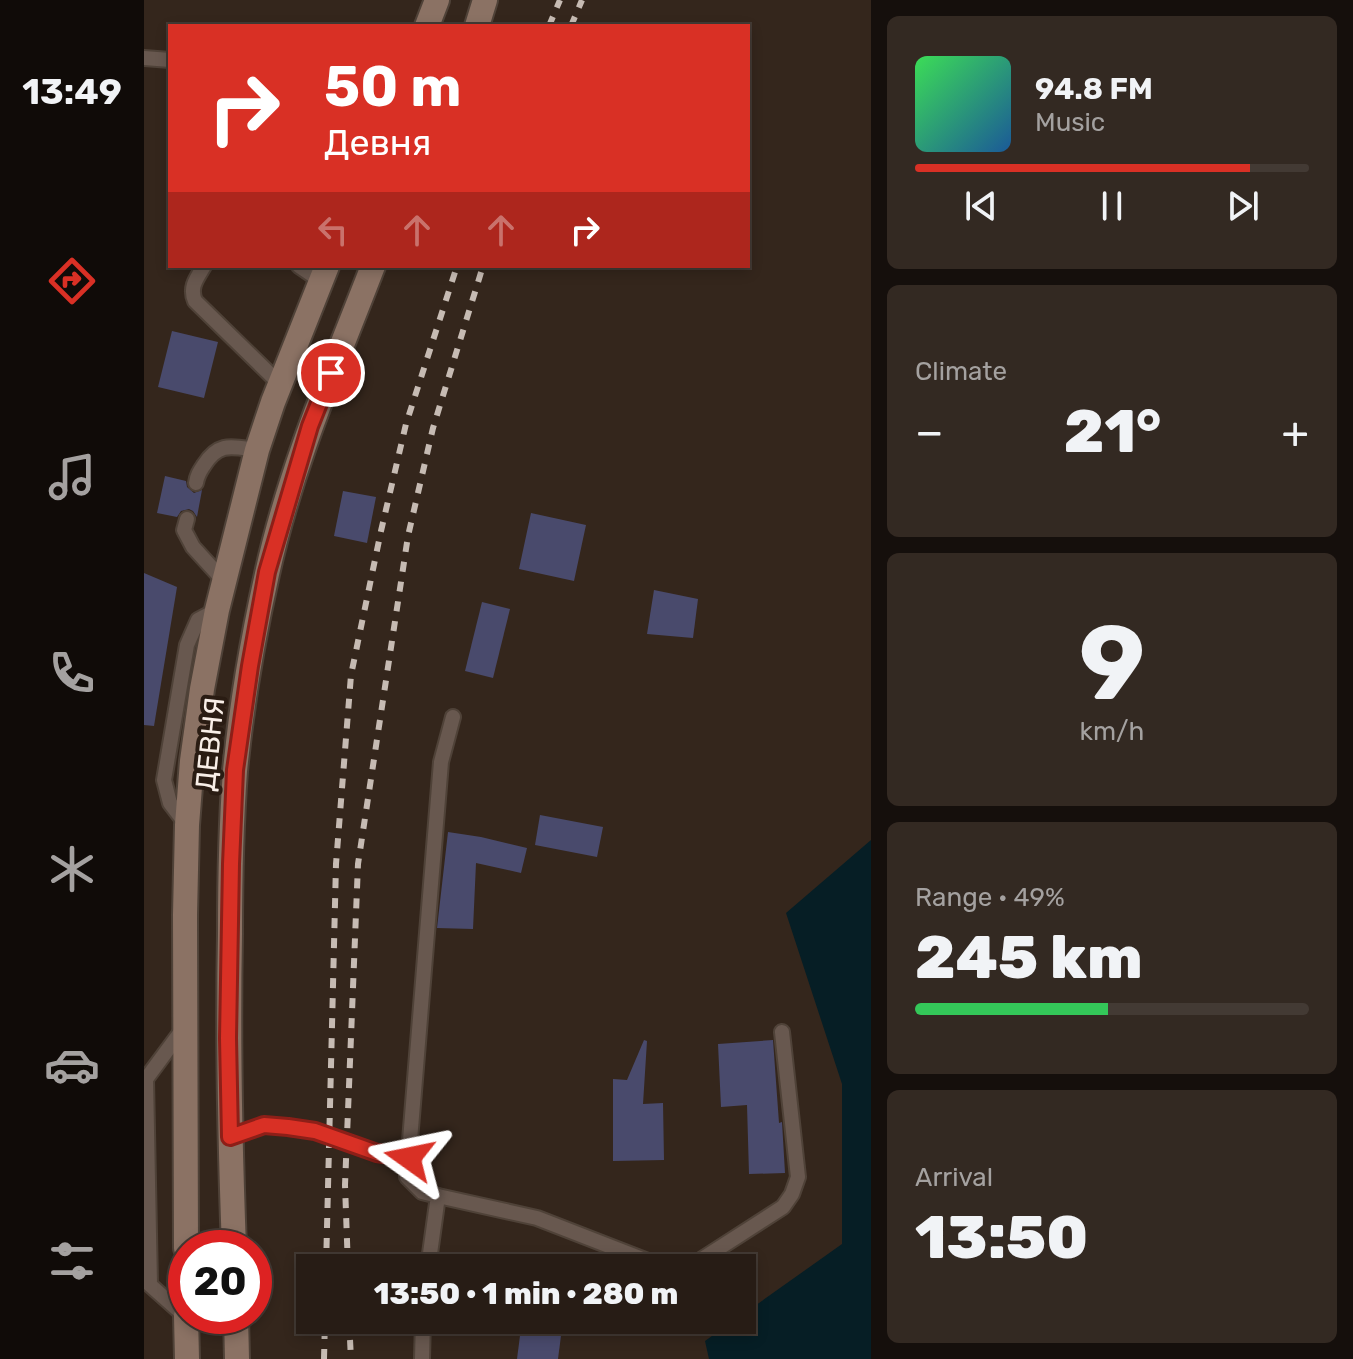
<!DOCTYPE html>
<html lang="en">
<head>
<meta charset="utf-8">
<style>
  :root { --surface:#271c15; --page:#332922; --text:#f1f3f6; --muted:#a4a1a0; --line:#433a34; --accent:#d93025 }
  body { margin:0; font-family:Rubik,sans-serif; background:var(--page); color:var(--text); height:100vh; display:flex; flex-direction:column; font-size:30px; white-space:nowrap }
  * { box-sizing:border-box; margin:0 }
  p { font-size:26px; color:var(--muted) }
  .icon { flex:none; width:44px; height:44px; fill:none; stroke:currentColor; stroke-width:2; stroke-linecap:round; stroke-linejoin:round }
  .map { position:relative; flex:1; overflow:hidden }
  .drawer { display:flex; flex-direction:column; gap:16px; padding:16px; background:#150f0c; width:482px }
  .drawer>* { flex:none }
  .top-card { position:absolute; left:24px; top:24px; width:582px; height:244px; border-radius:0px; box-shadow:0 4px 12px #0003,0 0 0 2px var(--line); background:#d93025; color:#fff; overflow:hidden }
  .speed { position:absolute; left:24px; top:1230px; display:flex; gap:16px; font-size:40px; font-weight:700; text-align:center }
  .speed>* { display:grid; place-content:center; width:104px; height:104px; border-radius:50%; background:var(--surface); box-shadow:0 4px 12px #0003,0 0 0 2px var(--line); line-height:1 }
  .speed .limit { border:12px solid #d22; background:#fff; color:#111 }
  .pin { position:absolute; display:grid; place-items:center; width:68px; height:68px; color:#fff; margin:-34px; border:4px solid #fff; border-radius:50%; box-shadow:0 2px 8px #0007 }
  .me { position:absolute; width:88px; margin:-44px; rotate:282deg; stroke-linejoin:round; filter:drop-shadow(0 0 6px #0008) }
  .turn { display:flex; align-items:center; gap:28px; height:168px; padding:0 24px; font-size:36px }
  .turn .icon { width:104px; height:104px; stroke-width:2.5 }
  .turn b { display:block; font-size:56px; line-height:68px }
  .lanes { display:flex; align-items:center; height:76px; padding:0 24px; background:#0003; justify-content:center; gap:40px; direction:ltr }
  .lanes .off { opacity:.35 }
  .big { font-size:60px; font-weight:800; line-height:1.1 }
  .drawer .card { flex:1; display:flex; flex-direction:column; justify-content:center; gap:12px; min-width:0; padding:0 28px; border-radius:12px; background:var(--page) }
  .drawer .dial { align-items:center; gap:0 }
  .dial b { font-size:104px; line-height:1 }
  .song { display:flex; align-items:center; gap:24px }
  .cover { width:96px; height:96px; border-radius:12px; background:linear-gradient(135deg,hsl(130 70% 55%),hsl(210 70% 35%)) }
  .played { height:8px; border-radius:4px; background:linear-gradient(90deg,var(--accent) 85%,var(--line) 85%) }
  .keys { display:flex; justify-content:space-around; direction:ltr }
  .heat { display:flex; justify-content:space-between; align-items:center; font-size:44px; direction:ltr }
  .charge { height:12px; border-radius:6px; background:linear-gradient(90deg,#34c759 49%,var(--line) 0) }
  .trip { position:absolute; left:152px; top:1254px; width:460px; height:80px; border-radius:0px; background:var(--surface); box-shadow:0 4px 12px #0003,0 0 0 2px var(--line); font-weight:800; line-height:80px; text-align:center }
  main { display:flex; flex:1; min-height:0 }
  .tab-bar { display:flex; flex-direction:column; width:144px; justify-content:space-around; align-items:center; background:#100b08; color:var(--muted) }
  .tab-bar .icon { width:56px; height:56px }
  .tab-bar .on { color:var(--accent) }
  .tab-bar b { font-size:36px; color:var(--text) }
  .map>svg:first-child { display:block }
</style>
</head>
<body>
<main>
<nav class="tab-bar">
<b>13:49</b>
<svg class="icon on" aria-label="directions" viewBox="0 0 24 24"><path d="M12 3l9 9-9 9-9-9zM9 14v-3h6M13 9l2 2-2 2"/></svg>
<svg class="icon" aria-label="music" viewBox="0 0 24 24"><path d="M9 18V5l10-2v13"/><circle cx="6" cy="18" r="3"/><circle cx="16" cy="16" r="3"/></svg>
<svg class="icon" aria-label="phone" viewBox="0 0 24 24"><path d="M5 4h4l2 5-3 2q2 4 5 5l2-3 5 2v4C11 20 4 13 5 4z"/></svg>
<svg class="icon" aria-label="climate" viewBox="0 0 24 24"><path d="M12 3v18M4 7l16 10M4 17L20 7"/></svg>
<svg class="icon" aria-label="car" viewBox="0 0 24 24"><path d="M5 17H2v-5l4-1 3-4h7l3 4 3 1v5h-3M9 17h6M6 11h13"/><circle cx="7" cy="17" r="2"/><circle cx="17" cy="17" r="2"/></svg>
<svg class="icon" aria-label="filters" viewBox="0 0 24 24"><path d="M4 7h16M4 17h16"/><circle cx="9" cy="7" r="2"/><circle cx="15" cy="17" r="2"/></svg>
</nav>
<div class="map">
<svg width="727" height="1359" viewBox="0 0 727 1359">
  <rect width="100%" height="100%" fill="#34261c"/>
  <polygon fill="#061e25" points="727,840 727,1359 565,1359 561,1341 590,1320 598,1320 598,1315 698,1244 698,1084 642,913"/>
  <g fill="#494a6c">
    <polygon points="28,331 74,342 60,398 14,387"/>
    <polygon points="21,476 42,481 43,487 50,493 58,490 53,517 49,511 45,509 37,511 33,517 13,513"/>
    <polygon points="199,491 232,497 223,543 190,536"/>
    <polygon points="387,513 442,525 430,581 375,569"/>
    <polygon points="0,573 33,587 10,726 0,725"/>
    <polygon points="510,590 554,599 549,638 503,634"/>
    <polygon points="338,602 366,609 349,678 321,671"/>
    <polygon points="396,815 459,827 453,857 391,845"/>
    <polygon points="304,832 337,837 383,848 377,873 332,863 329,929 293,928"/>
    <polygon points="500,1040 503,1041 499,1104 519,1103 520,1160 469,1161 469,1079 483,1080"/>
    <polygon points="629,1040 635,1123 638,1122 641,1173 605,1174 603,1105 577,1107 574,1044"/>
    <polygon points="378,1320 419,1320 414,1359 373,1359"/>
  </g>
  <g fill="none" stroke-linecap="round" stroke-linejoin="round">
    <g stroke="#4f4238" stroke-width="18">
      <g id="service">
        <polyline points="0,58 26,60"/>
        <path d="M60 266C53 278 45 287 51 301L136 384"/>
        <polyline points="155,266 177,281"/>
        <path d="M52 483C53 475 56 471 60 465 75 441 89 447 113 450"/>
        <polyline points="43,519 40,530 49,547 80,581"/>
        <polyline points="42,824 26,803 20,780 43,645 54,620 73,610"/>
        <polyline points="39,1029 2,1079 6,1285 42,1317"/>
        <polyline points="86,1137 120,1125 144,1127 171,1131 233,1153 265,1158"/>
        <polyline points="294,1196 393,1218 519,1267 527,1268"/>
        <polyline points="284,1268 294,1196 278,1192 263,1177 297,762 309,717"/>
        <polyline points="537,1268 552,1263 639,1207 648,1194 654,1177 638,1032"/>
        <polyline points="278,1359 279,1320"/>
      </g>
    </g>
    <g stroke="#4f4238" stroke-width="28">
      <g id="secondary">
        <polyline points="283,26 293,0"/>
        <polyline points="333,26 341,0"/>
        <polyline points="42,1248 41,915 43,825 48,761 58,689 73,610 113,450 129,402 183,266"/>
        <path d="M90 1248C86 1143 84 1039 86 934 86 880 87 825 91 771 97 707 109 637 123 574 146 468 190 367 229 266"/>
        <polyline points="42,1316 43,1359"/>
        <polyline points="92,1316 93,1359"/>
      </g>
    </g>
    <use href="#service" stroke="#68584f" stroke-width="14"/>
    <use href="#secondary" stroke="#8b7264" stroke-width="24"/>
    <g stroke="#c6bbb3" stroke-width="6" stroke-dasharray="10 10" stroke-linecap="butt">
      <polyline points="405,26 416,0"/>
      <polyline points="427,26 438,0"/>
      <polyline points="182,1268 192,864 207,675 237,531 262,424 313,266"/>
      <polyline points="204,1268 201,1185 214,864 264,536 289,428 339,266"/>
      <polyline points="205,1320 207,1359"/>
      <polyline points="180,1359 181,1320"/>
    </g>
  </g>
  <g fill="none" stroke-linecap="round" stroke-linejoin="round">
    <g stroke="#8d1f18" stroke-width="20">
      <polyline id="route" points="187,373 166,426 123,572 106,666 91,770 87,864 84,1038 86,1137 120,1125 144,1127 171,1131 233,1153 265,1158"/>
    </g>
    <use href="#route" stroke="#d93025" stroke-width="14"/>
  </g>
  <g text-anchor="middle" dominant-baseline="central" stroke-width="8" stroke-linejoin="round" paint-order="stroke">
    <g font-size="28" fill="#f8eee7" stroke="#2a1c13">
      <text transform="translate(66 744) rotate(-84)">ДЕВНЯ</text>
    </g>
  </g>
</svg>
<div class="speed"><div class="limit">20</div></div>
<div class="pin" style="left:187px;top:373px;background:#d93025"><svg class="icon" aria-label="arrive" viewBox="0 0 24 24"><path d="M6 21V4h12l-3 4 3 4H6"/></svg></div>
<svg class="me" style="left:265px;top:1158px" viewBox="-20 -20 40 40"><path d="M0-17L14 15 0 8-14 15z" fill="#d93025" stroke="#fff" stroke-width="4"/></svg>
<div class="trip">13:50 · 1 min · 280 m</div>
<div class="top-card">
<div class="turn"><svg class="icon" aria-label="right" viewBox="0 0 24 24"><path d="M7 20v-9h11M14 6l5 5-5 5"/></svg><div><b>50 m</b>Девня</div></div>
<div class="lanes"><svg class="icon off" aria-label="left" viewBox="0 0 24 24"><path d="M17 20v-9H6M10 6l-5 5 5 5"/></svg><svg class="icon off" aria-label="ahead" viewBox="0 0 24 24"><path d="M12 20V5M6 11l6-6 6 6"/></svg><svg class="icon off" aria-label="ahead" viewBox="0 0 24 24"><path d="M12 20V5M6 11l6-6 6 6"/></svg><svg class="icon" aria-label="right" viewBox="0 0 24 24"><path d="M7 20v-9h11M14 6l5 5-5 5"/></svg></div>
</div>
</div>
<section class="drawer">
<div class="card">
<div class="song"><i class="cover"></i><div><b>94.8 FM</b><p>Music</p></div></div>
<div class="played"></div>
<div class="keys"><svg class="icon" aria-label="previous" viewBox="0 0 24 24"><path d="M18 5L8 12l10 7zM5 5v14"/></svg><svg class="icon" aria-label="pause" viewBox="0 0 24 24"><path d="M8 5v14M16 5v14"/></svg><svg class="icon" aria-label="next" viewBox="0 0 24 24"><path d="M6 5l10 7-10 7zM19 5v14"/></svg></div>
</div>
<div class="card"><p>Climate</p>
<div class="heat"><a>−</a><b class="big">21°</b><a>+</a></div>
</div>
<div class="card dial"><b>9</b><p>km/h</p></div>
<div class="card"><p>Range · 49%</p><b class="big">245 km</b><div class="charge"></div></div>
<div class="card"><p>Arrival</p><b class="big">13:50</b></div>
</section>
</main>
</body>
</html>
